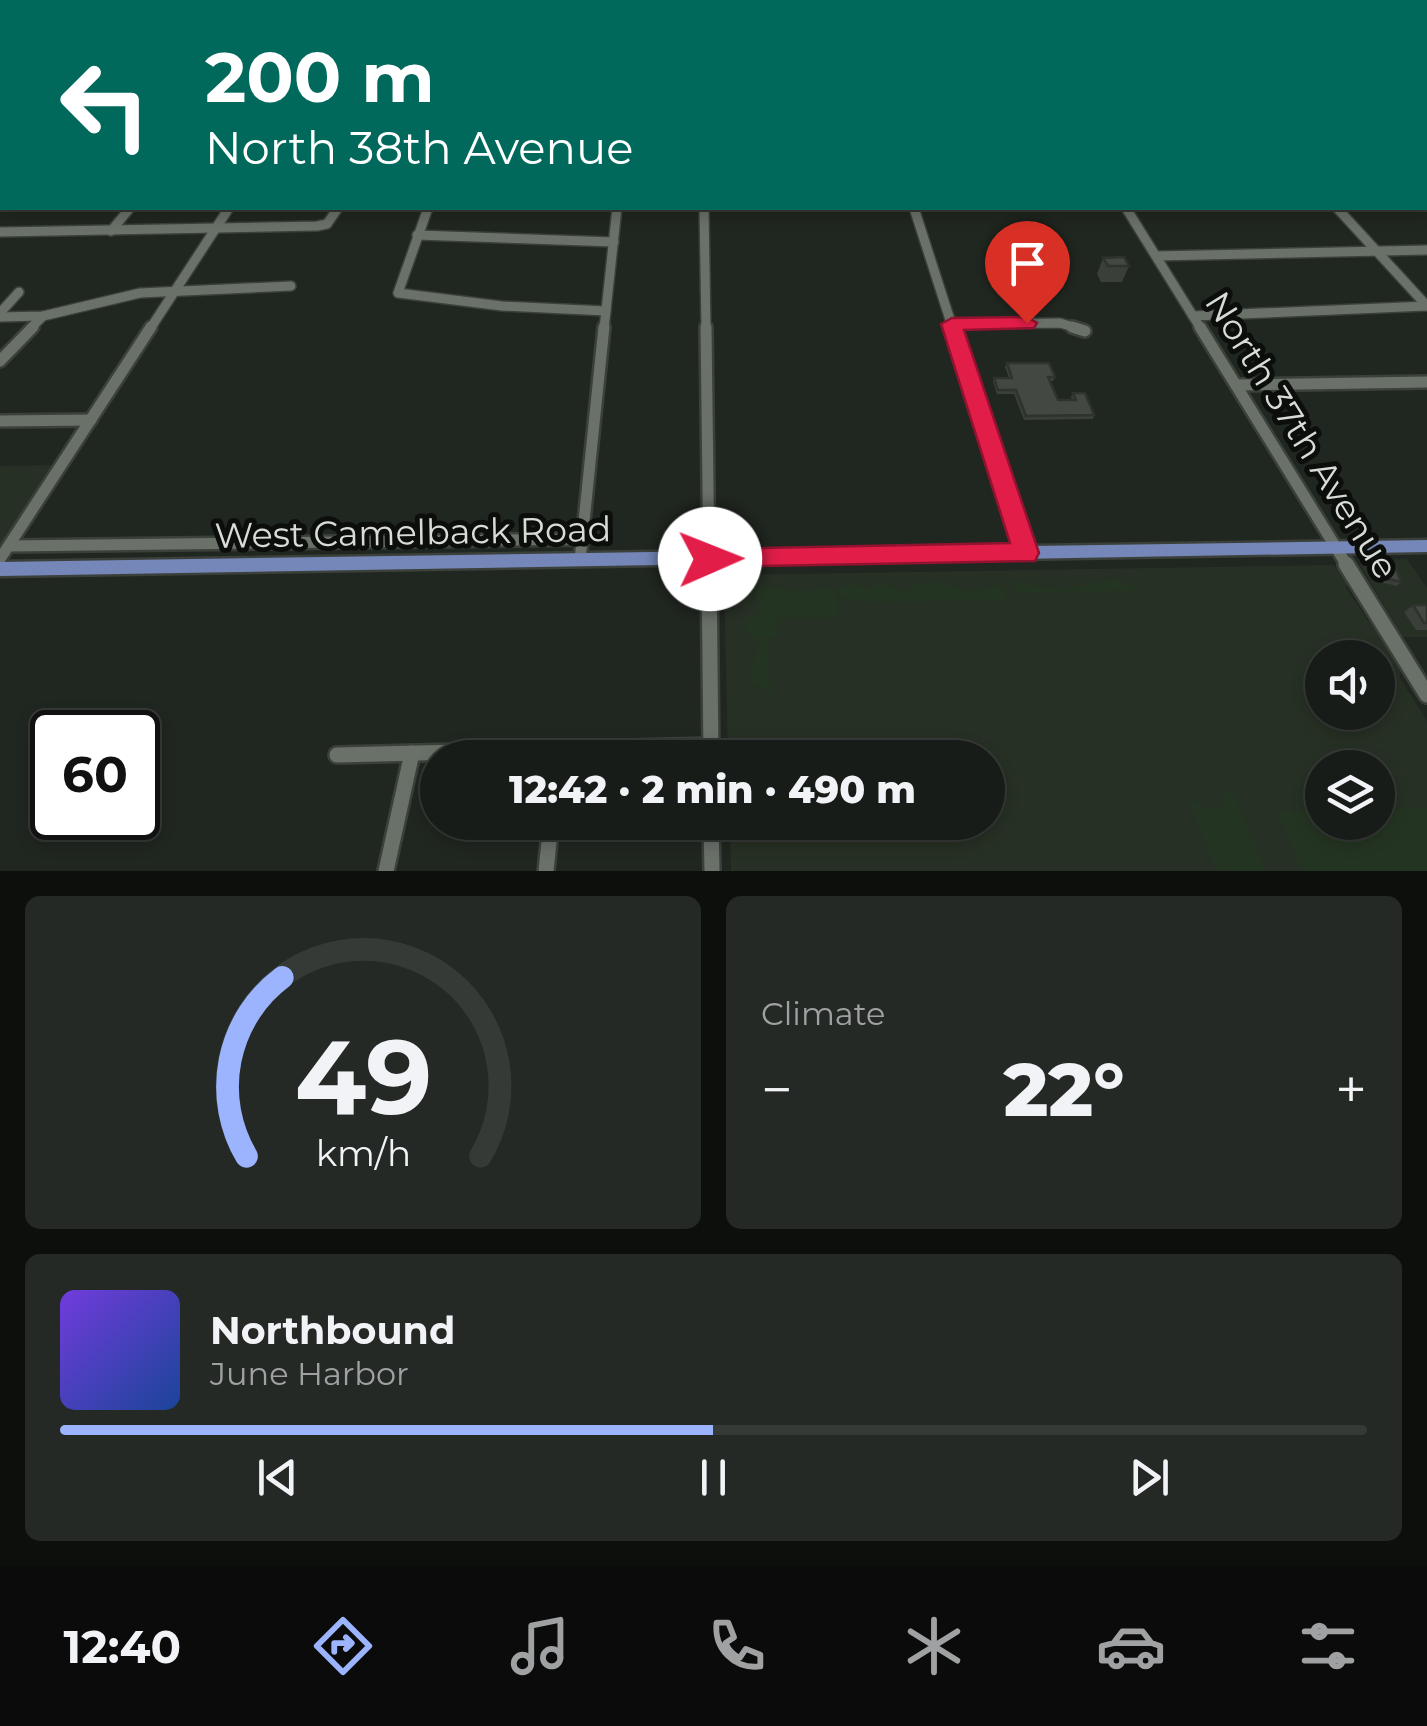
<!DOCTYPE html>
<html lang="en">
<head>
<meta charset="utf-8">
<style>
  :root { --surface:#181c18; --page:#252925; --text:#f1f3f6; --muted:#9fa1a2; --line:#363a37; --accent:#9bb4fd }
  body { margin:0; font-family:Montserrat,sans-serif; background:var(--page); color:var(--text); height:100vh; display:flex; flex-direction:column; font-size:38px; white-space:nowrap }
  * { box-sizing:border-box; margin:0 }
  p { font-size:32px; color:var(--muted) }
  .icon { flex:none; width:55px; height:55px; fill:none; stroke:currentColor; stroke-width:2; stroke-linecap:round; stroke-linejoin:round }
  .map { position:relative; height:871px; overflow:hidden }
  .panel { display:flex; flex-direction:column; gap:25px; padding:25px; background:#0d0f0d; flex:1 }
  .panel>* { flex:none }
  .guide { position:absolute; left:0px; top:0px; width:1428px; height:210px; box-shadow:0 5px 15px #0003,0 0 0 2px var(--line); background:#00695c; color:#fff; overflow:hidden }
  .controls { position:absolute; left:1305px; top:640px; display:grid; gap:20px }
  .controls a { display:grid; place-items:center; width:90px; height:90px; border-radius:50%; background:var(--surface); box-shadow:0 5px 15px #0003,0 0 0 2px var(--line); font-size:50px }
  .speed { position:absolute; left:30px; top:710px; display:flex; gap:20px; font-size:50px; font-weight:700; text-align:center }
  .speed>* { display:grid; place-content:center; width:130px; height:130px; border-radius:50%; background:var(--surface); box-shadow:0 5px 15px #0003,0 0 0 2px var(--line); line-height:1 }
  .speed .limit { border:5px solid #111; border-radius:15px; background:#fff; color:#111 }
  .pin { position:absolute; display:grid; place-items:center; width:85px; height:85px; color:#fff; margin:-102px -42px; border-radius:50% 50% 50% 0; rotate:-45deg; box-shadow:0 0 10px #0007 }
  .pin .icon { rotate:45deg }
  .me { position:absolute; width:110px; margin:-55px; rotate:89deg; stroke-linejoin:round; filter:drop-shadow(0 0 8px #0008) }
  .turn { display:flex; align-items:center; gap:35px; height:210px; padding:0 40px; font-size:45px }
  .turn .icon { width:130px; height:130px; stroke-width:2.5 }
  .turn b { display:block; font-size:70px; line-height:85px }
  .big { font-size:75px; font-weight:800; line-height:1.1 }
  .panel .card { flex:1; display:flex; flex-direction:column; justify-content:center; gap:15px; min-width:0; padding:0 35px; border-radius:15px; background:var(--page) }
  .panel .dial { align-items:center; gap:0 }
  .dial svg { height:260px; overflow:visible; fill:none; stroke:var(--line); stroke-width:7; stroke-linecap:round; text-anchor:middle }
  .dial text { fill:var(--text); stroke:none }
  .song { display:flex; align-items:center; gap:30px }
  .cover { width:120px; height:120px; border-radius:15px; background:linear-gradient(135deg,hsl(260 70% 55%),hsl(220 70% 35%)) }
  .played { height:10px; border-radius:5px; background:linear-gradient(90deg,var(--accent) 50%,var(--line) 50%) }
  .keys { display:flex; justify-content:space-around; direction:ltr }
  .heat { display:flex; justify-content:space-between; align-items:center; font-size:55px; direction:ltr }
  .panel .tiles { flex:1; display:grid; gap:25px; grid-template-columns:1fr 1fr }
  .card:last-child { grid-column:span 2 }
  .trip { position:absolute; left:420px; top:740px; width:585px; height:100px; border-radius:50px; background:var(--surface); box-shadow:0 5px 15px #0003,0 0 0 2px var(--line); font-weight:800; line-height:100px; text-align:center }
  .menu { display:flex; height:160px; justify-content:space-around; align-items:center; background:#0a0b0a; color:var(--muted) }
  .menu .icon { width:70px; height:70px }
  .menu .current { color:var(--accent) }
  .menu b { font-size:45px; color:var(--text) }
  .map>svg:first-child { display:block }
</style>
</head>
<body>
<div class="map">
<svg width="1427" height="871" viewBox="0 0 1427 871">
  <rect width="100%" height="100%" fill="#202620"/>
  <g fill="#273025" fill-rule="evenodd">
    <polygon points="53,465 1,545 0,546 0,466"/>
    <polygon points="1407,559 1427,588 1427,637 1403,637 1360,565 1365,560"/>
    <path d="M1334 565 1348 580 1346 588 1400 667V678L1427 721V871H731L730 823 988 822V758L728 757 724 586 729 575ZM1322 658H1378V712H1322ZM1322 768H1378V822H1322Z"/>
  </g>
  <g fill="#243422">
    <polygon points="1118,578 1139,590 1016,593 1012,580 1035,587 1066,589"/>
    <polygon points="928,581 974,591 1002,585 1006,600 873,602 840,597 838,588 854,584 866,589 880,583 903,591"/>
    <polygon points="762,585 803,592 817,587 836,590 839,618 778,619 778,636 766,640 772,696 749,680 759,639 747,633 743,618 752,618 762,607 753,594"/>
    <path d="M1225 789H1231L1266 871H1217L1187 795C1197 806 1209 813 1224 805Z"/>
    <polygon points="1427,808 1427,871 1303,871 1277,811 1322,810 1322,822 1378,822 1378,809"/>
  </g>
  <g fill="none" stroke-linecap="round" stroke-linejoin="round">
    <g stroke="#3b403a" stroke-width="9">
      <g id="minor-far3">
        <polyline points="1387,1 1427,0"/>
        <polyline points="314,2 318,0"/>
        <polyline points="1132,2 1236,2"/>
      </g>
    </g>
    <g stroke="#3b403a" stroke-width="12">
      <g id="minor-far2">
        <polyline points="428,208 398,293 502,306 606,311"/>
        <polyline points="704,208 706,329"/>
        <polyline points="914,208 953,329"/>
        <polyline points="1126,208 1201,329"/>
        <polyline points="1337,208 1427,306"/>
        <polyline points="111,231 130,208"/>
        <polyline points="0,232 317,226 327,224 338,208"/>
        <polyline points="417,235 614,242"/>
        <polyline points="1156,256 1427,250"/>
        <polyline points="0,313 19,292"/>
        <polyline points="1193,316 1427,306"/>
        <polyline points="0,317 43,316 140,293 291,286"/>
        <polyline points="951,324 1060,323 1080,329"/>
        <polyline points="30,329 43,316"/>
        <polyline points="150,329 229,208"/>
        <polyline points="604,329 617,208"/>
      </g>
    </g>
    <g stroke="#3b403a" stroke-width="16">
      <g id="minor-far1">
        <polyline points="706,327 709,567"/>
        <polyline points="953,327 1026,553"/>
        <polyline points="1072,327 1085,331"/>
        <polyline points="1200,327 1348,567"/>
        <polyline points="0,361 33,327"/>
        <polyline points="1236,385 1427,382"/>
        <polyline points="0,421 91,420"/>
        <polyline points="9,546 583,539"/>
        <polyline points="0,559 151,327"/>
        <polyline points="580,560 604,327"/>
      </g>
    </g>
    <g stroke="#3b403a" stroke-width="20">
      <g id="minor">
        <polyline points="709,564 711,758"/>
        <polyline points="1346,564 1427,695"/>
        <polyline points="337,755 711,746"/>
        <polyline points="711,822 712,871"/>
        <polyline points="386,871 412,753"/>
        <polyline points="546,871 551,822"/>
      </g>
    </g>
    <g stroke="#3b403a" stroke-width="5">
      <g id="major">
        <polygon points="98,0 107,0 104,2 97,2"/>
        <polygon points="1290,0 1299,0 1301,2 1293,2"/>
        <polygon points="2,83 2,90 0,91 0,84"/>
        <polygon points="1425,105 1427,106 1427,112 1425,111"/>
        <polygon points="1427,540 1427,552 0,576 0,562"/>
      </g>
    </g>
    <use href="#minor-far3" stroke="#6a7169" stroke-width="6"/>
    <use href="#minor-far2" stroke="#6a7169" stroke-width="9"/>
    <use href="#minor-far1" stroke="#6a7169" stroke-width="11"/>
    <use href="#minor" stroke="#6a7169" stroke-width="15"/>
    <use href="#major" fill="#7487b8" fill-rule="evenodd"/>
  </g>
  <g fill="#3a3f39">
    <polygon points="1425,15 1427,15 1427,87 1425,86"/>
    <polygon points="1103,258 1129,266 1122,282 1101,282 1097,274"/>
    <polygon points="1007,363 1055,377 1053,381 1050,381 1058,400 1072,400 1071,397 1073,393 1094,415 1093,419 1024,420 1014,394 997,394 993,382 994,378 1009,378 1005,367"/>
    <polygon points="1384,566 1401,582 1397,586 1384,583 1381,570"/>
    <polygon points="1413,605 1427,605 1427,630 1416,630 1404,612"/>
  </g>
  <g fill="#434942" stroke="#2f332e" stroke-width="2.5">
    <polygon points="1425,15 1427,15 1427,56 1425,55"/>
    <polygon points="1124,257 1129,266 1108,266 1103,258"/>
    <polygon points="1007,363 1049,363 1055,377 1048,377 1058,400 1076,400 1073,393 1085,393 1094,415 1026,416 1016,390 998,390 994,378 1012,378"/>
    <polygon points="1384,566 1396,568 1401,582 1388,579"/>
    <polygon points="1413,605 1427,605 1427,623 1424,623"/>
  </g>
  <polygon fill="#e11d48" stroke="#92132f" stroke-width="2.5" points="1027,317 1037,323 1034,328 964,330 1039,553 1035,561 701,567 697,559 710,549 1010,543 941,324 952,318"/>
  <g text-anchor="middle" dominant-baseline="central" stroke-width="10" stroke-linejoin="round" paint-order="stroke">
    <g font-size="35" fill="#d8dcd7" stroke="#0c0e0b">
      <text transform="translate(1302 435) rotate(58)">North 37th Avenue</text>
      <text transform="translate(413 532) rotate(-1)">West Camelback Road</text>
    </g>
  </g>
</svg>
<div class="controls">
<a><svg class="icon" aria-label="sound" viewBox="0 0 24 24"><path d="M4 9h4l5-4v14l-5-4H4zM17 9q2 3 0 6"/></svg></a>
<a><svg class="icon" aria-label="layers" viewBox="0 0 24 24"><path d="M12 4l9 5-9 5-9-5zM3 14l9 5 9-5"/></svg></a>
</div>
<div class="speed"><div class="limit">60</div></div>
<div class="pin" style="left:1027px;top:323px;background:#d93025"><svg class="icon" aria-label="arrive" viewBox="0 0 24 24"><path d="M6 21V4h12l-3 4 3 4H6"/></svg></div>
<svg class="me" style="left:710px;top:559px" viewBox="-20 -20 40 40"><circle r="19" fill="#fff"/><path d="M0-13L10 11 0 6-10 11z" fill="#e11d48"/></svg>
<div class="trip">12:42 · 2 min · 490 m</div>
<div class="guide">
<div class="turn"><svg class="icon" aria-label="left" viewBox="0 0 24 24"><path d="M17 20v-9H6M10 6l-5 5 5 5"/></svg><div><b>200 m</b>North 38th Avenue</div></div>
</div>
</div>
<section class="panel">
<div class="tiles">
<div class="card dial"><svg viewBox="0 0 100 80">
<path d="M14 69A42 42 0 1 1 86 69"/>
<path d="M14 69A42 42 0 0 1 25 14" stroke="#9bb4fd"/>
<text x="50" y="56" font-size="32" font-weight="700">49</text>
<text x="50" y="72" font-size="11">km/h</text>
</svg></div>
<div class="card"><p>Climate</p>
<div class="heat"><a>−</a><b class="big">22°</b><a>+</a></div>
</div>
<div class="card">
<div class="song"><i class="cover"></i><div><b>Northbound</b><p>June Harbor</p></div></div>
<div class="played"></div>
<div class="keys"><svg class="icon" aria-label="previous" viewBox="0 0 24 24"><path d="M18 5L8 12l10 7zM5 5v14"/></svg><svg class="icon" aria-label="pause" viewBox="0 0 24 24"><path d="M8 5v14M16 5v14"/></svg><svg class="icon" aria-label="next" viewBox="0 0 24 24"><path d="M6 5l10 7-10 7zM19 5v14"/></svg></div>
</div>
</div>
</section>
<nav class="menu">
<b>12:40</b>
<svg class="icon current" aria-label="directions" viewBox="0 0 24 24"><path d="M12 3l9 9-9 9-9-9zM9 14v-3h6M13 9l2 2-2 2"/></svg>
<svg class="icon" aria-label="music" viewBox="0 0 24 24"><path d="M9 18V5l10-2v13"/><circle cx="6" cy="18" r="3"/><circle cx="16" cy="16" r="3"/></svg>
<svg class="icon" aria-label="phone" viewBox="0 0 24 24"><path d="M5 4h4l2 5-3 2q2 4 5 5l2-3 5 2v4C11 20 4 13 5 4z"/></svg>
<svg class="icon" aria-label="climate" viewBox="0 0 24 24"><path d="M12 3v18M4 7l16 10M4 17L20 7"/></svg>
<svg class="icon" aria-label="car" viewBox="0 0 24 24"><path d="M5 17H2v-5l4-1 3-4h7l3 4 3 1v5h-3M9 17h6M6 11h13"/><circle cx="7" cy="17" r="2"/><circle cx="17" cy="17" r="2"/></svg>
<svg class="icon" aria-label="filters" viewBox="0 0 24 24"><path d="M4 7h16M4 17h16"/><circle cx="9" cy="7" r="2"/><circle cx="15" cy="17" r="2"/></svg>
</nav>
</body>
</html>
